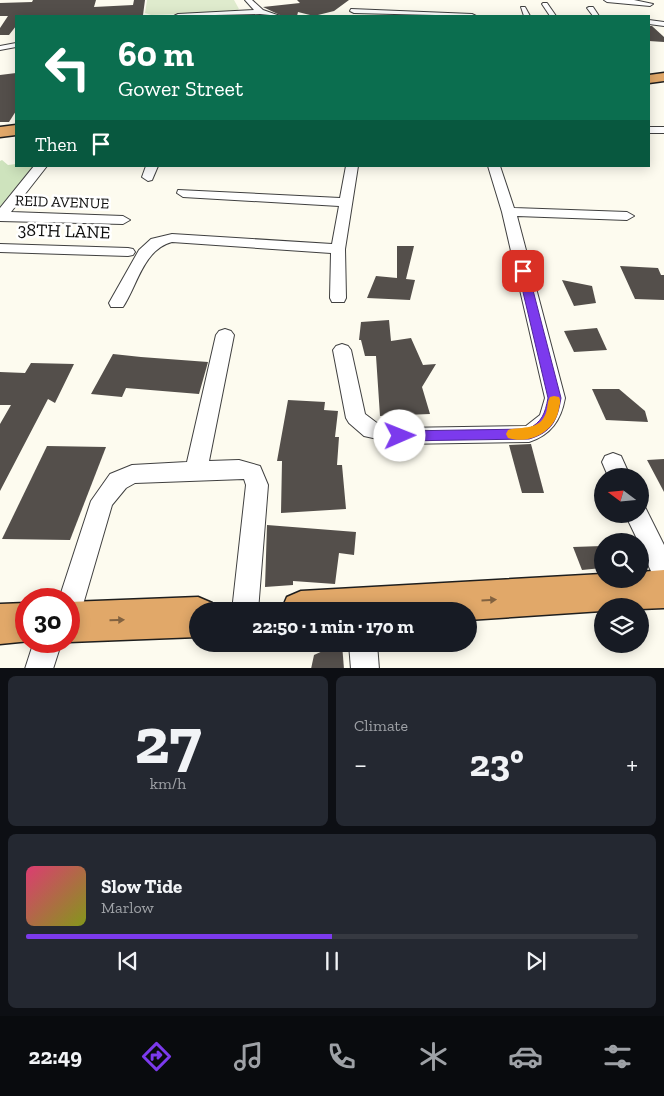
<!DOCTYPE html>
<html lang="en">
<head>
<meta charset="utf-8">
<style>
  :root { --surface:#171b24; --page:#242831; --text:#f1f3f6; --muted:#9ea1a6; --line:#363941; --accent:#7c3aed }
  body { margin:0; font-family:"Zilla Slab",serif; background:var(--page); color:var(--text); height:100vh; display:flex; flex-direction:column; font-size:19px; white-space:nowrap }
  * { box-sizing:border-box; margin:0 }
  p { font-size:16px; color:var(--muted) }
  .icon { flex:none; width:28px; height:28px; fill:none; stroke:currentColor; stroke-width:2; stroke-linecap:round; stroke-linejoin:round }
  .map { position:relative; height:668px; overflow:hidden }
  .sheet { display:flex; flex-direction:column; gap:8px; padding:8px; background:#0d0f14; flex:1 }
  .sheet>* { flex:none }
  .guide { position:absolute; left:15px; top:15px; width:635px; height:152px; border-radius:0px; box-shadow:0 2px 12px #0003; background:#0b6e4f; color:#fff; overflow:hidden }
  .needle { width:32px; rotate:286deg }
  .controls { position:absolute; left:594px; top:468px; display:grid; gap:10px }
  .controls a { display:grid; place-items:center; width:55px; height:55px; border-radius:50%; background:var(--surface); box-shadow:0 2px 12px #0003; font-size:25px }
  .speed { position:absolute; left:15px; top:588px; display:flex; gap:10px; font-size:25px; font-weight:700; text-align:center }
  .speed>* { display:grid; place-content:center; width:65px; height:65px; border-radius:50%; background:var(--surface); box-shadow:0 2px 12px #0003; line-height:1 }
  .speed .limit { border:8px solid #d22; background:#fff; color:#111 }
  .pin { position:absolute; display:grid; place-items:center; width:42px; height:42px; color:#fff; margin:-21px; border-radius:10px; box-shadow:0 2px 8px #0006 }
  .me { position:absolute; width:55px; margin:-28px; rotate:89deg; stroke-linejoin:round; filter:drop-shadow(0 0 4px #0008) }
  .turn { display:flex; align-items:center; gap:18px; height:105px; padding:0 20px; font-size:22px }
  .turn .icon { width:65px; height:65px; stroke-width:2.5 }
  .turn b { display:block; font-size:35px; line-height:42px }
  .then { display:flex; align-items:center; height:48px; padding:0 20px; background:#0003; gap:10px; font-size:19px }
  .big { font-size:38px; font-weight:700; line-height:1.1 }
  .sheet .widget { flex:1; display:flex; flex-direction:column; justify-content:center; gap:8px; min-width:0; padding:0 18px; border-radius:8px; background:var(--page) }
  .sheet .dial { align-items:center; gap:0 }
  .dial b { font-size:65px; line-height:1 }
  .song { display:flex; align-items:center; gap:15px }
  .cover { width:60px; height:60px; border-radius:8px; background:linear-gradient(135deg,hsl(340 70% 55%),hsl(70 70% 35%)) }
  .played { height:5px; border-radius:2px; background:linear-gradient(90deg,var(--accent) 50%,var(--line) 50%) }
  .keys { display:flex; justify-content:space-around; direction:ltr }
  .heat { display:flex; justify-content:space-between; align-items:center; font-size:28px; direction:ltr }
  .sheet .tiles { flex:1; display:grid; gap:8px; grid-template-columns:1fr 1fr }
  .widget:last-child { grid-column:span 2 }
  .trip { position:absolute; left:189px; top:602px; width:288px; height:50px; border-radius:25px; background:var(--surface); box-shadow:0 2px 12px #0003; font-weight:700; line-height:50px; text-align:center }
  .dock { display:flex; height:80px; justify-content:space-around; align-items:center; background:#090b0e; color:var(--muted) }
  .dock .icon { width:35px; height:35px }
  .dock .on { color:var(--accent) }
  .dock b { font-size:22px; color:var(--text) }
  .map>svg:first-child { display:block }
</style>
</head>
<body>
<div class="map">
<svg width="664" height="669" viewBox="0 0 664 669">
  <rect width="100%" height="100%" fill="#fdfbef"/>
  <polygon fill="#cee3bd" points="2,160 8,165 16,164 16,166 33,166 0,207 0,161"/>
  <polygon fill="#dfebcd" points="147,0 234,0 239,9 234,12 151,15 145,13"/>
  <g fill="#544f4b">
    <polygon points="33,0 96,0 94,7 133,5 134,0 145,0 143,15 16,16 16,26 9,35 0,35 0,28 8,16 0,16 0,3 32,2"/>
    <polygon points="297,0 349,0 334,11 314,16 298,12 297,16 282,16 263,7 300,3"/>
    <polygon points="649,26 652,26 664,37 664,42 649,41"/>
    <polygon points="16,73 16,111 9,122 0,122 0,75"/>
    <polygon points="397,246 414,246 406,279 415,280 410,300 367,298 376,276 397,278"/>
    <polygon points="620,266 658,268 661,275 664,275 664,300 635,299"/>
    <polygon points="562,280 592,286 596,303 574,306"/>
    <polygon points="389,320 391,341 411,338 423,365 436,364 422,387 430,414 380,416 376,356 365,356 361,340 359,340 361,322"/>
    <polygon points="597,328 607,350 574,352 564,331"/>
    <polygon points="113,354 141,357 208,362 199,394 126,388 122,397 91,394"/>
    <polygon points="31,363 74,364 55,403 48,399 0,491 0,424 11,405 0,405 0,372 25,373"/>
    <polygon points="592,389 619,389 645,411 648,422 606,420"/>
    <polygon points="288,400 325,402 324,410 338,411 335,437 339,437 337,465 342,465 346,509 281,513 282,461 277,461"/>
    <polygon points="531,444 544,493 522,493 509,445"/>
    <polygon points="47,446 106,447 70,540 2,539"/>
    <polygon points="664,459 664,492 647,460"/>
    <polygon points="267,525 356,532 354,555 339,553 335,584 293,581 293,585 265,587"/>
    <polygon points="602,546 602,568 582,570 573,547"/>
    <polygon points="338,644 342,644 344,669 311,669 314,655"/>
  </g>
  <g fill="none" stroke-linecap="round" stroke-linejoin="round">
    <g stroke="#404040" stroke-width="2">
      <g id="minor">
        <polygon points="245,0 252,0 263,10 280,16 260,14 174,16 178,14 254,10"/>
        <polygon points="604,0 634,0 653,4 650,6 607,2"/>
        <polygon points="543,3 547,3 556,16 550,16 542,4"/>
        <polygon points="521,7 525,7 530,16 524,16"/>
        <polygon points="589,7 593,7 599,16 593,16 587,8"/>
        <polygon points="351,9 472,14 476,16 354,13 350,11"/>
        <polygon points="649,20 664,22 664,26 649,24"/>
        <polygon points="16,43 16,47 0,50 0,46"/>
        <rect x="649" y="127" width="15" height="6"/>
        <polygon points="34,166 47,166 11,212 123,216 130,220 123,224 0,221 0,208"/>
        <polygon points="146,166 158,166 152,180 148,181 142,177"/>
        <path d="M346 166H358L345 249 346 298 344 302H332L330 298 331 253 172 242C143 250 138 284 123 307H111L109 303 139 250 151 239 172 234 332 244 339 206 183 197 177 193 178 190 340 198Z"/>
        <path d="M488 166H500L514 208 627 212 634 216 627 220 517 216 565 398C561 420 551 435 529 442L400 444 364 436 349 423 346 418 333 350 336 346 342 344 348 346 351 350 365 414 377 423 400 428 526 426 540 415 545 398 502 212Z"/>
        <polygon points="0,244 128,248 133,249 135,252 133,255 128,256 0,252"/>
        <polygon points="225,329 231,331 234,335 209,461 239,460 260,466 268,485 258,611 232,611 246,485 244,479 135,483 126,488 112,505 82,608 78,617 69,621 69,599 59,599 91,501 110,474 132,465 187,462 216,335 219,331"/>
        <polygon points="613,453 621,456 630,476 608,476 602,462 605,456"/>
        <polygon points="640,505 645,507 664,545 664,584 655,580 640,547 640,541 638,541 625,514 640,514"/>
        <polygon points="34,641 62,641 53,669 25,669"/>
        <polygon points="349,644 377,644 379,669 351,669"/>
      </g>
    </g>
    <g stroke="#1e1e1e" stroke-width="3">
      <g id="highway">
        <polygon points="664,73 664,81 649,83 649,75"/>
        <polygon points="16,125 16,135 0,137 0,127"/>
        <polygon points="664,570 664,608 640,609 640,606 602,606 602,611 468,620 468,611 281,611 287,597 301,591 602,574 602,579 640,579 640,572"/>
        <polygon points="198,597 212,603 216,611 198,611 198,637 69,642 67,641 69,641 69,602"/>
        <polygon points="26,603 26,641 30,641 0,644 0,604"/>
      </g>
    </g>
    <use href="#minor" fill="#fff" fill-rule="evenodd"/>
    <use href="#highway" fill="#e1a869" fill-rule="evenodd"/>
  </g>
  <defs><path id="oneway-solid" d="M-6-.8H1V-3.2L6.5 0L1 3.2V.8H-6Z" transform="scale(1.25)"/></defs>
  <g fill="#826240">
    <use href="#oneway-solid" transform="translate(489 600) rotate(-3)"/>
    <use href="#oneway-solid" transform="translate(117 620) rotate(-2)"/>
  </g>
  <path fill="#7c3aed" stroke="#51269a" d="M523 268 528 271 561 398C557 421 552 432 529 439L400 441 395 439 393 436 395 432 400 431 528 429C542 422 545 414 548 398L518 271Z"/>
  <path fill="#f59e0b" d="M554 396 559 397C561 401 560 403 559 408 556 431 530 445 508 438L506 434 508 430C523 426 539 431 546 413 548 407 547 402 550 397Z"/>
  <g text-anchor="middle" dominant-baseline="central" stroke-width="5" stroke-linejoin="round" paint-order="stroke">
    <g font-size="15" fill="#0d0d0d" stroke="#fff">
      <text transform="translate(62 202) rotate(2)">REID AVENUE</text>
    </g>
    <g font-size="18" fill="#0d0d0d" stroke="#fff">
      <text transform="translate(64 231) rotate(2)">38TH LANE</text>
    </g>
  </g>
</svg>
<div class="controls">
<a><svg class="needle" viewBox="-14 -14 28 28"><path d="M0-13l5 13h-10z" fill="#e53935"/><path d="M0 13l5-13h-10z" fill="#9ea1a6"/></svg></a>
<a><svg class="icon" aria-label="search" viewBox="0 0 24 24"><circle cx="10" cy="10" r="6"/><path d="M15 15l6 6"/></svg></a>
<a><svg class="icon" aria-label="layers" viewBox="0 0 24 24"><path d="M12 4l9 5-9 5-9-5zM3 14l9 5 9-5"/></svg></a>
</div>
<div class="speed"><div class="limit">30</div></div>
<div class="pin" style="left:523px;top:271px;background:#d93025"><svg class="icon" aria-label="arrive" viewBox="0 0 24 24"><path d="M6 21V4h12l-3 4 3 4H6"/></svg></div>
<svg class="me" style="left:400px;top:436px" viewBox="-20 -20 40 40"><circle r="19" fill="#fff"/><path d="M0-13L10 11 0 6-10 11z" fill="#7c3aed"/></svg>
<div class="trip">22:50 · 1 min · 170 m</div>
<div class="guide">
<div class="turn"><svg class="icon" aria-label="left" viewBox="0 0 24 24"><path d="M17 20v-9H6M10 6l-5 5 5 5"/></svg><div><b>60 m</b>Gower Street</div></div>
<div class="then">Then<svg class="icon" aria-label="arrive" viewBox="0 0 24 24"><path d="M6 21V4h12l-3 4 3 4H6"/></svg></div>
</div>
</div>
<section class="sheet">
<div class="tiles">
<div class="widget dial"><b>27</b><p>km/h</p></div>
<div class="widget"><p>Climate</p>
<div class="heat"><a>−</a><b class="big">23°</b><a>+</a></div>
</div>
<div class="widget">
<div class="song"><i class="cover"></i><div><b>Slow Tide</b><p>Marlow</p></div></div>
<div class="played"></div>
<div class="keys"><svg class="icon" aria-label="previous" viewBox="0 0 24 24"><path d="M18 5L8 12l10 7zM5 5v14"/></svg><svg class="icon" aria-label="pause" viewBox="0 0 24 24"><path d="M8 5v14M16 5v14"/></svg><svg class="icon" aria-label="next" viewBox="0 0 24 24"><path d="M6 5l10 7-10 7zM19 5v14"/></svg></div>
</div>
</div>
</section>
<nav class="dock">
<b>22:49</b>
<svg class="icon on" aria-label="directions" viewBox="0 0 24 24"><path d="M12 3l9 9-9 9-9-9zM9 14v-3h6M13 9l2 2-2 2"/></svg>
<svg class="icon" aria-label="music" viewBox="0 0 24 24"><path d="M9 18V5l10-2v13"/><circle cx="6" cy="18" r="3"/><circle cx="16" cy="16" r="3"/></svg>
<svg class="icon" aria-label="phone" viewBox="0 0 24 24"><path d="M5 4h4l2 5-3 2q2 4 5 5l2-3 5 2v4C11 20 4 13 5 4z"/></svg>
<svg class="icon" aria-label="climate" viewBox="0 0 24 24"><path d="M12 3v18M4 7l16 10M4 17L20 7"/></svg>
<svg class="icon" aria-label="car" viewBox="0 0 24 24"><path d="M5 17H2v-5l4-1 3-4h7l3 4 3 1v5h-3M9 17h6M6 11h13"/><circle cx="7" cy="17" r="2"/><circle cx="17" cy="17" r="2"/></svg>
<svg class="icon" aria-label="filters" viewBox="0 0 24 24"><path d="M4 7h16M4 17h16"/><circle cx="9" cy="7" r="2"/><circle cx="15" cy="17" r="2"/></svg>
</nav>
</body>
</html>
